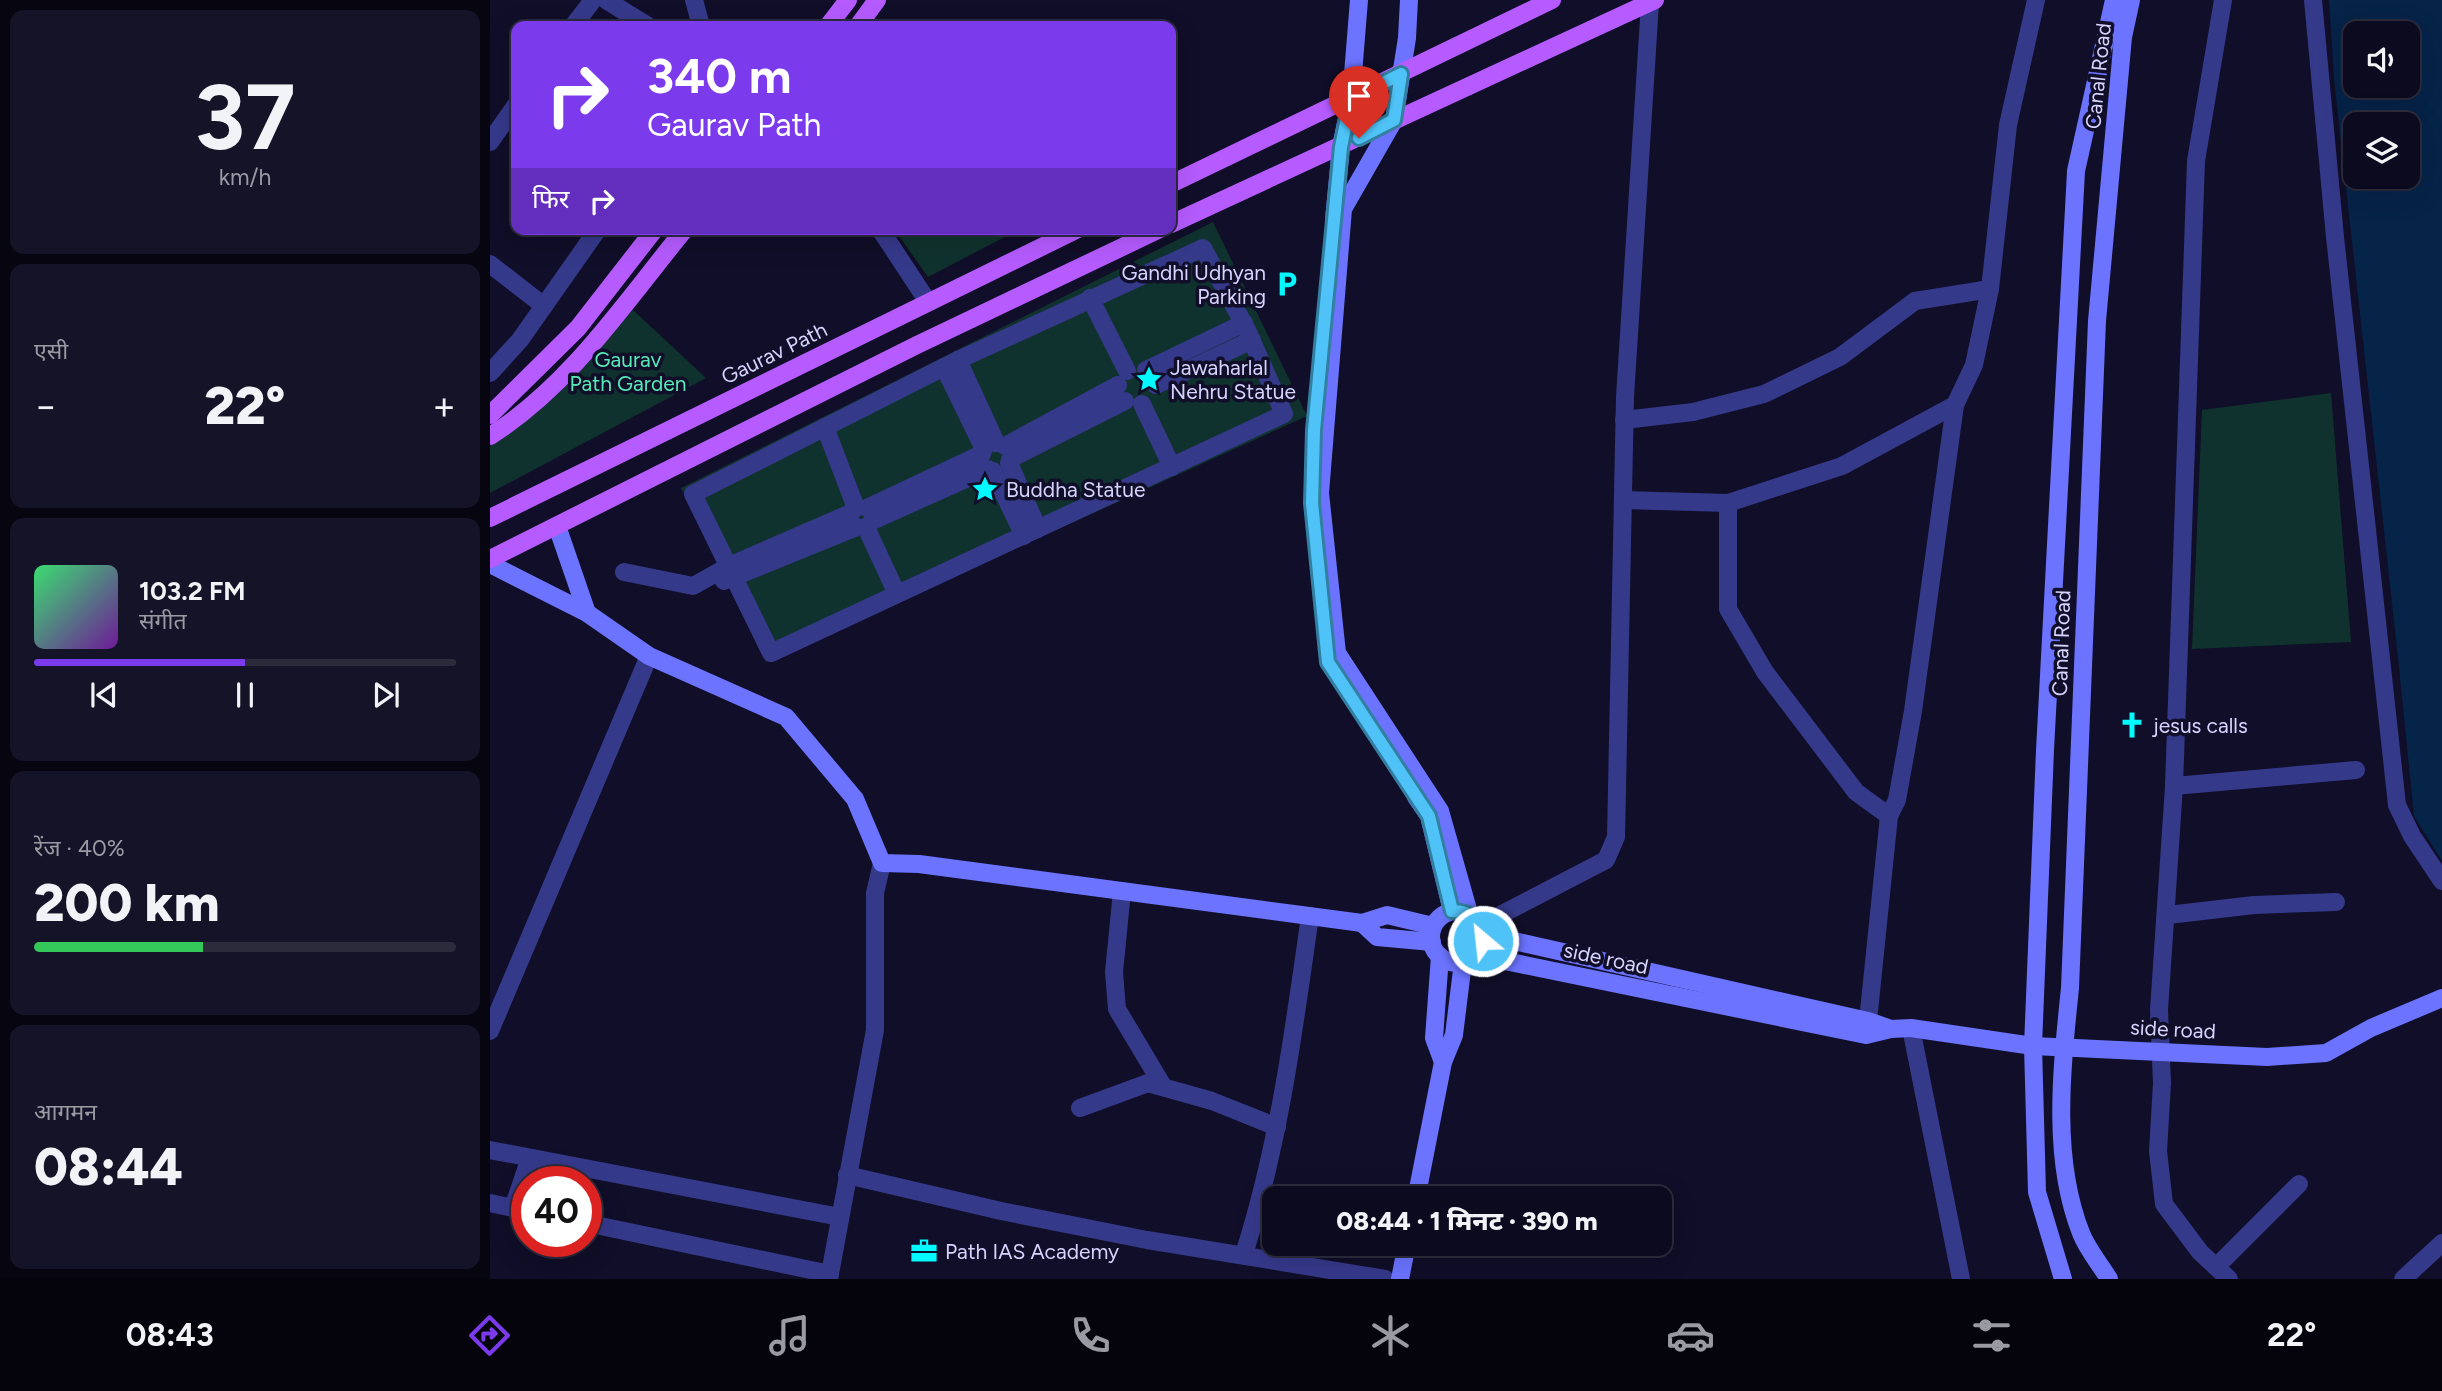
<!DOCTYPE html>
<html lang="hi">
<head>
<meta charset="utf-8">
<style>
  :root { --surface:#0c0a1e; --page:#151327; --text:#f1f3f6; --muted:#9a9aa4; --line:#2c2b3c; --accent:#7c3aed }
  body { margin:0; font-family:Figtree,"Noto Sans Devanagari",sans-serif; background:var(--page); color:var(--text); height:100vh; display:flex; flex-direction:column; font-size:26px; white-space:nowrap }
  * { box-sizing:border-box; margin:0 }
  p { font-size:23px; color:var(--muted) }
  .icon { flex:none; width:38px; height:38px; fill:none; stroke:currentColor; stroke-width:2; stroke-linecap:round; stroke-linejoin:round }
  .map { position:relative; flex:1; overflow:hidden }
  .panel { display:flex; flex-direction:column; gap:10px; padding:10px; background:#070610; width:490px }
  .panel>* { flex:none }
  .guide { position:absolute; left:21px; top:21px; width:665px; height:214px; border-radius:14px; box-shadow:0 7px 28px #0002,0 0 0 2px var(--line); background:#7c3aed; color:#fff; overflow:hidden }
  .fabs { position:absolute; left:1853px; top:21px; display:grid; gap:14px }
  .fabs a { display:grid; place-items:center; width:77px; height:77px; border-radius:14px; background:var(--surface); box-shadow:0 7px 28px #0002,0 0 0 2px var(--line); font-size:35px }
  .speed { position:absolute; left:21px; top:1166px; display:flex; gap:14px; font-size:35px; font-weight:700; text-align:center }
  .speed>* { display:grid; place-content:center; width:91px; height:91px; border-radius:50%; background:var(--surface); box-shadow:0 7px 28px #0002,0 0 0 2px var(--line); line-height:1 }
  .speed .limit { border:10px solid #d22; background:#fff; color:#111 }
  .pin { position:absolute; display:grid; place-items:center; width:60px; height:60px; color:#fff; margin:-72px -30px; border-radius:50% 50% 50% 0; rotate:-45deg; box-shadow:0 0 7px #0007 }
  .pin .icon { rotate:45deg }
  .me { position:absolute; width:77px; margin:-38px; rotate:332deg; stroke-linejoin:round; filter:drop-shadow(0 0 5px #0008) }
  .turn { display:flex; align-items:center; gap:24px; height:147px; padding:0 21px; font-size:32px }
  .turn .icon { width:91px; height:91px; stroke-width:2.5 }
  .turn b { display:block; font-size:49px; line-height:60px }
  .then { display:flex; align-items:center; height:66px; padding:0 21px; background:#0003; gap:14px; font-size:26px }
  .big { font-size:52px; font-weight:800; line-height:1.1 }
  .panel .tile { flex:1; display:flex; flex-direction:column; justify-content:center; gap:10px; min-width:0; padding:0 24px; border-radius:14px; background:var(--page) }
  .panel .dial { align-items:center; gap:0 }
  .dial b { font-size:91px; line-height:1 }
  .song { display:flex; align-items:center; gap:21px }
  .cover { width:84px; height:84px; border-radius:10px; background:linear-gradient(135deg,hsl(140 70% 55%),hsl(280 70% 35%)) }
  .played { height:7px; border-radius:4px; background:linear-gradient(90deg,var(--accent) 50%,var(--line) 50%) }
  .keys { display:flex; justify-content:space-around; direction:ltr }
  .heat { display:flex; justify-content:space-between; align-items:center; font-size:38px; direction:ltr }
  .charge { height:10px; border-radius:5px; background:linear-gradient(90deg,#34c759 40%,var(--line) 0) }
  .trip { position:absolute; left:772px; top:1186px; width:410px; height:70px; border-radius:14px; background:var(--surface); box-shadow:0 7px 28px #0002,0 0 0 2px var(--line); font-weight:800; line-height:70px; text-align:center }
  .tabs { display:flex; height:112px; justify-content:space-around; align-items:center; background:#05040c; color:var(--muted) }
  .tabs .icon { width:49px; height:49px }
  .tabs .selected { color:var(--accent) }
  .tabs b { font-size:32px; color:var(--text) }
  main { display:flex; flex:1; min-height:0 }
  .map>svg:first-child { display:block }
</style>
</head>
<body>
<main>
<section class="panel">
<div class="tile dial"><b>37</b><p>km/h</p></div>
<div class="tile"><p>एसी</p>
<div class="heat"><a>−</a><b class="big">22°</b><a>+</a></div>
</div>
<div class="tile">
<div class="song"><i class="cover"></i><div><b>103.2 FM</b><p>संगीत</p></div></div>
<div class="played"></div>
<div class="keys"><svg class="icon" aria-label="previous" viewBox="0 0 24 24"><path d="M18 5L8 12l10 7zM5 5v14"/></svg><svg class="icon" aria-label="pause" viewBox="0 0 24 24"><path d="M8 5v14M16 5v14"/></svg><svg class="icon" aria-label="next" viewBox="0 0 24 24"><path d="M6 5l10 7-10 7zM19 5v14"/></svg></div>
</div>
<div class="tile"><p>रेंज · 40%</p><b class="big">200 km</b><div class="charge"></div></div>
<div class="tile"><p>आगमन</p><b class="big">08:44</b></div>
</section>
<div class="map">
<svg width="1952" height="1279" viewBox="0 0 1952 1279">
  <rect width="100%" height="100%" fill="#100e28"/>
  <g fill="#10322e">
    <polygon points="723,222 817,416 276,662 191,488"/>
    <polygon points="404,229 530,229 438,277"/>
    <polygon points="143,310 216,378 0,493 0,437"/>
    <polygon points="1841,393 1861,642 1702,649 1712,410"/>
  </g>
  <path fill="#062348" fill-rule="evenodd" d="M1839 0H1952V861L1924 816 1908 658 1844 79ZM1866 33H1918V86H1866ZM1866 124H1918V177H1866Z"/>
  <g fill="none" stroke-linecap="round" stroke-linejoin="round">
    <g stroke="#35398a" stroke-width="18">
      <polyline points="116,0 158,26"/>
      <polyline points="204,0 211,26"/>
      <polyline points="1733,0 1706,161 1684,786 1669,1010 1672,1083 1668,1151 1674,1204 1710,1252 1739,1279"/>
      <polyline points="1823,0 1845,237 1907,805 1922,836 1952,881"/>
      <polyline points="83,26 103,0"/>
      <polyline points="0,142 26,105"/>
      <polyline points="390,229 438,302"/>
      <polygon points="713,248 757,330 794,414 281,653 203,494 468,360"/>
      <polyline points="0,264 54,306"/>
      <polyline points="600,298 637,371"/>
      <polyline points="468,360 506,443"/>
      <polyline points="454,367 494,449"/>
      <polyline points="656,370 754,323"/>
      <polyline points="0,373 30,340 108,229"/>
      <polyline points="666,385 762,340"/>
      <polyline points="652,404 682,467"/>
      <polyline points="1134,420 1203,412 1274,394 1350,357 1425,301 1500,289"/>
      <polyline points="335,427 366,508"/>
      <polyline points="515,446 628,385"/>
      <polyline points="520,459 635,401"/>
      <polyline points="519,463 548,529"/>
      <polyline points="503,471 534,536"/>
      <polyline points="1133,500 1238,503 1352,466 1465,405"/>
      <polyline points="1238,503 1238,609 1275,672 1366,792 1399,816"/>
      <polyline points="377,508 492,454"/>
      <polyline points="382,521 498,469"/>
      <polyline points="376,527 406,592"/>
      <polyline points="134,572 203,586 239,566 361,513"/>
      <polyline points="234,581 367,527"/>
      <polyline points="1684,786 1866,770"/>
      <polyline points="632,891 624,972 627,1009 673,1086"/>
      <polyline points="1678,915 1764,905 1846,902"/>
      <polyline points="991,925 1116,860 1126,837 1135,397 1160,3"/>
      <polyline points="1378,1021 1399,816 1407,800 1423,711 1465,405 1484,365 1500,289 1518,125 1546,0"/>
      <polyline points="1421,1028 1471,1279"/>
      <polyline points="0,1031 159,656"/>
      <polyline points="590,1108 658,1083 722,1101 787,1127"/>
      <polyline points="0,1150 350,1217"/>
      <polyline points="357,1175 511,1211 657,1240 895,1279"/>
      <polyline points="0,1203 37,1211"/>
      <polyline points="23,1208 40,1158"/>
      <polyline points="96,1223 340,1274"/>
      <path d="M754 1254C789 1144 804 1030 820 916"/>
      <polyline points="1726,1267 1809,1184"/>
      <polyline points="339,1279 385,1030 385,893 392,863"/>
      <polyline points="1913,1279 1952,1243"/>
    </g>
    <g stroke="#6b73ff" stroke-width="18">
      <polyline points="919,0 917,38 904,120 853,209 830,493 847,653 950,811 979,913"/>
      <polyline points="844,219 851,147 861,99 869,0"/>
      <polyline points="67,526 97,613"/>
      <polyline points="0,564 97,613 159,656 296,717 365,799 392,863 429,864 872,923 897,915 943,926"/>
      <polyline points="926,797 939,816 962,911"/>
      <circle cx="967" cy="937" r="26"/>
      <polyline points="872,923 887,937 942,942"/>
      <polyline points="993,934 1378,1021 1401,1029"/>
      <polyline points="986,955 1376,1035 1401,1029 1421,1028 1543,1046 1777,1057 1836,1053 1881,1028 1952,998"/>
      <polyline points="950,956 944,1038 953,1062"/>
      <polyline points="926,1199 953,1062 964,1035 973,962"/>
      <polyline points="910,1279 917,1244"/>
      <polyline points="1573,1279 1547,1192 1543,1046 1555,750 1586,171 1624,0"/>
      <path d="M1619 1279C1610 1264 1597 1249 1591 1233 1561 1157 1572 1067 1580 988L1607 321 1633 37 1641 0"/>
    </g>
    <g stroke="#b55bff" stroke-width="18">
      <polyline points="338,26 358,0"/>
      <polyline points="368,26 387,0"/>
      <polyline points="681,184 1062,0"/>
      <polyline points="681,224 1165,0"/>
      <polyline points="0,415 88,328 165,229"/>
      <path d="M0 436C80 386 136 301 195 229"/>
      <polyline points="0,518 588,229"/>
      <polyline points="0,559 427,345 670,229"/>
    </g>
  </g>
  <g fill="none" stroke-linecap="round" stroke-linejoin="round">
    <g stroke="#337fa1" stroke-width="18">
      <path id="route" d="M869 138 904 120 911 74 861 99 851 147 824 430 822 503 838 662 939 816 962 911C981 911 994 922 993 941"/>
    </g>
    <use href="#route" stroke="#4fc3f7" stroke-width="12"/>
  </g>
  <defs>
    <g id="parking-bare" transform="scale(2.1)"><path d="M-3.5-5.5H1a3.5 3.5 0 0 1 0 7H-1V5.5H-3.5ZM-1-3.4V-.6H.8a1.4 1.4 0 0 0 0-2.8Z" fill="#00faff" stroke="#100e28" stroke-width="2.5" paint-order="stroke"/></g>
    <g id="sight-bare" transform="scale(2.1)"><path d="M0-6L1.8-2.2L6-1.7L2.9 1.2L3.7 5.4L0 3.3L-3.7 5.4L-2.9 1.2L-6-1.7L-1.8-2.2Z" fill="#00faff" stroke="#100e28" stroke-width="2.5" paint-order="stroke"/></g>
    <g id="church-bare" transform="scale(2.1)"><path d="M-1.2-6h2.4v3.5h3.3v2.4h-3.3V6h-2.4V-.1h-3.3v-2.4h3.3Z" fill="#00faff" stroke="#100e28" stroke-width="2.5" paint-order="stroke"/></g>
    <g id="office-bare" transform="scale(2.1)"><path d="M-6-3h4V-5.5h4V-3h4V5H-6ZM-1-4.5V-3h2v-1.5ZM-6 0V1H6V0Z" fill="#00faff" stroke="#100e28" stroke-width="2.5" paint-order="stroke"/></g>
  </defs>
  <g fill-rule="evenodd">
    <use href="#parking-bare" x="797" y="284"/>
    <use href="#sight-bare" x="659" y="379"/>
    <use href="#sight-bare" x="495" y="489"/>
    <use href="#church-bare" x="1642" y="725"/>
    <use href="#office-bare" x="434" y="1251"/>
  </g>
  <g text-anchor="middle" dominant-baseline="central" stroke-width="7" stroke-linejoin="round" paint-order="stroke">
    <g font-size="21" fill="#d6d4ff" stroke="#100e28">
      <text transform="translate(1608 76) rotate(-84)">Canal Road</text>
      <text transform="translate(284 353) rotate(-26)">Gaurav Path</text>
      <text transform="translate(1571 643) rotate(-88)">Canal Road</text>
      <text transform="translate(1116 958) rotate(12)">side road</text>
      <text transform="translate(1683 1029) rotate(3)">side road</text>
    </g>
    <g font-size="21" fill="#d6d4ff" stroke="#100e28" text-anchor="start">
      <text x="776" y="272" text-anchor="end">Gandhi Udhyan<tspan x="776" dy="24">Parking</tspan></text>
      <text x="680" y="367">Jawaharlal<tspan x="680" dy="24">Nehru Statue</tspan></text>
      <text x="516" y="489">Buddha Statue</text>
      <text x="1663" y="725">jesus calls</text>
      <text x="455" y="1251">Path IAS Academy</text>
    </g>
    <g font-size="21" fill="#57e9b8" stroke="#100e28">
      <text x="138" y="359">Gaurav<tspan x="138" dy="24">Path Garden</tspan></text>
    </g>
  </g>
</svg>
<div class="fabs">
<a><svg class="icon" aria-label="sound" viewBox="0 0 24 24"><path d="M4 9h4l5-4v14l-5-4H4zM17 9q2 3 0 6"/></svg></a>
<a><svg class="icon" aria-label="layers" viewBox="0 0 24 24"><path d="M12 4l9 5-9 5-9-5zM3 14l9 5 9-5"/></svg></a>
</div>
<div class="speed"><div class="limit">40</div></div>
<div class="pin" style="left:869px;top:138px;background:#d93025"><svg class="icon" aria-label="arrive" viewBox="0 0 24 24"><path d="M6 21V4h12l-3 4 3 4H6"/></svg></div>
<svg class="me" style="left:993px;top:941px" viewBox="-20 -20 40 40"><circle r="17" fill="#4fc3f7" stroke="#fff" stroke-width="3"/><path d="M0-11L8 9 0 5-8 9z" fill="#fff"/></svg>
<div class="trip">08:44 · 1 मिनट · 390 m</div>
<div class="guide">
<div class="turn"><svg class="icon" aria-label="right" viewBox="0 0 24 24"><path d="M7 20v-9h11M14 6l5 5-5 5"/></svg><div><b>340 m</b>Gaurav Path</div></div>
<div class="then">फिर<svg class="icon" aria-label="right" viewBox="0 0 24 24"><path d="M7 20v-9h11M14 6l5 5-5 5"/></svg></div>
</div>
</div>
</main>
<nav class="tabs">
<b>08:43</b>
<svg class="icon selected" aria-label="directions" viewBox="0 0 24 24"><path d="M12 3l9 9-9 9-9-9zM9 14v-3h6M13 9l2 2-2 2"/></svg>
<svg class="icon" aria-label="music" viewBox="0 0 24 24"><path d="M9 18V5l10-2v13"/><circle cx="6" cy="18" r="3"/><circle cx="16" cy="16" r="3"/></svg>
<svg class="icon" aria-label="phone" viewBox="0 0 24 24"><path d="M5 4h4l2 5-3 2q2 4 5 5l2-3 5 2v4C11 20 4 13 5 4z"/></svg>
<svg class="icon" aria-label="climate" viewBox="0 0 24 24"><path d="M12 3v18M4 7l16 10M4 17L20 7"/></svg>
<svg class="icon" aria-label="car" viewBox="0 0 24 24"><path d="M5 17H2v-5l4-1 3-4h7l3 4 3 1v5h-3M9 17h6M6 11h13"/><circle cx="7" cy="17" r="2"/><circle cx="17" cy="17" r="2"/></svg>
<svg class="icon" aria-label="filters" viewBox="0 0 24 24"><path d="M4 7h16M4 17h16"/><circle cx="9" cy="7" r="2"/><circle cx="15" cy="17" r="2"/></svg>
<b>22°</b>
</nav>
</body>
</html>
